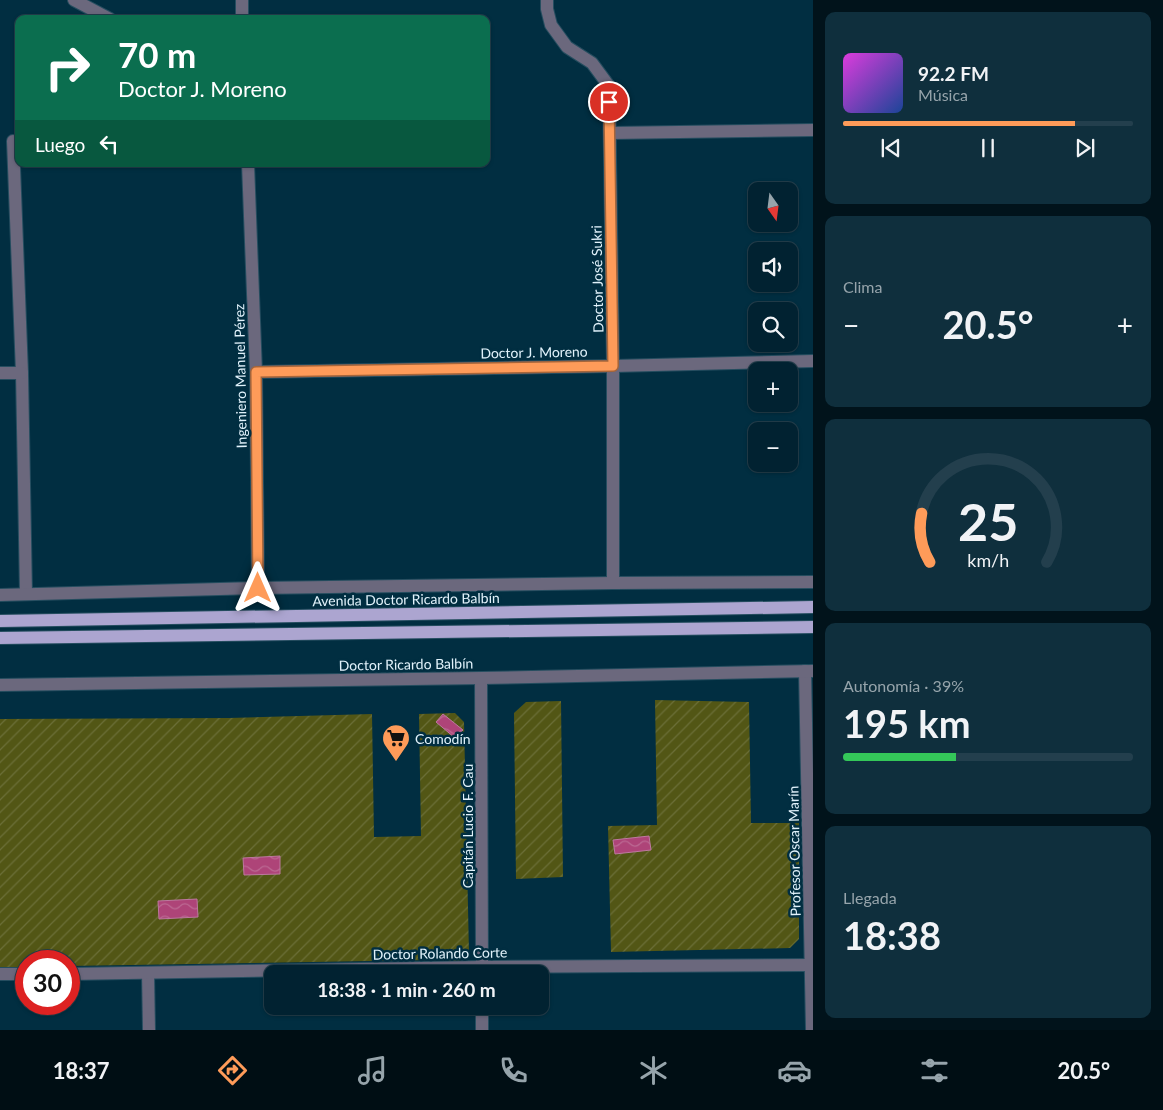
<!DOCTYPE html>
<html lang="es">
<head>
<meta charset="utf-8">
<style>
  :root { --surface:#012231; --page:#0f2f3d; --text:#f1f3f6; --muted:#96a4ab; --line:#233f4d; --accent:#fe9b59 }
  body { margin:0; font-family:Lato,sans-serif; background:var(--page); color:var(--text); height:100vh; display:flex; flex-direction:column; font-size:19px; white-space:nowrap }
  * { box-sizing:border-box; margin:0 }
  p { font-size:16px; color:var(--muted) }
  .icon { flex:none; width:28px; height:28px; fill:none; stroke:currentColor; stroke-width:2; stroke-linecap:round; stroke-linejoin:round }
  .map { position:relative; flex:1; overflow:hidden }
  .details { display:flex; flex-direction:column; gap:12px; padding:12px; background:#01131b; width:350px }
  .details>* { flex:none }
  .top-card { position:absolute; left:15px; top:15px; width:475px; height:152px; border-radius:10px; box-shadow:0 1px 4px #0004,0 0 0 1px var(--line); background:#0b6e4f; color:#fff; overflow:hidden }
  .needle { width:32px; rotate:166deg }
  .fabs { position:absolute; left:748px; top:182px; display:grid; gap:10px }
  .fabs a { display:grid; place-items:center; width:50px; height:50px; border-radius:10px; background:var(--surface); box-shadow:0 1px 4px #0004,0 0 0 1px var(--line); font-size:25px }
  .speed { position:absolute; left:15px; top:950px; display:flex; gap:10px; font-size:25px; font-weight:700; text-align:center }
  .speed>* { display:grid; place-content:center; width:65px; height:65px; border-radius:50%; background:var(--surface); box-shadow:0 1px 4px #0004,0 0 0 1px var(--line); line-height:1 }
  .speed .limit { border:8px solid #d22; background:#fff; color:#111 }
  .pin { position:absolute; display:grid; place-items:center; width:42px; height:42px; color:#fff; margin:-21px; border:2px solid #fff; border-radius:50%; box-shadow:0 1px 5px #0007 }
  .me { position:absolute; width:55px; margin:-28px; rotate:0deg; stroke-linejoin:round; filter:drop-shadow(0 0 4px #0008) }
  .turn { display:flex; align-items:center; gap:18px; height:105px; padding:0 20px; font-size:22px }
  .turn .icon { width:65px; height:65px; stroke-width:2.5 }
  .turn b { display:block; font-size:35px; line-height:42px }
  .then { display:flex; align-items:center; height:48px; padding:0 20px; background:#0003; gap:10px; font-size:19px }
  .big { font-size:38px; font-weight:700; line-height:1.1 }
  .details .tile { flex:1; display:flex; flex-direction:column; justify-content:center; gap:8px; min-width:0; padding:0 18px; border-radius:10px; background:var(--page) }
  .details .dial { align-items:center; gap:0 }
  .dial svg { height:130px; overflow:visible; fill:none; stroke:var(--line); stroke-width:7; stroke-linecap:round; text-anchor:middle }
  .dial text { fill:var(--text); stroke:none }
  .song { display:flex; align-items:center; gap:15px }
  .cover { width:60px; height:60px; border-radius:8px; background:linear-gradient(135deg,hsl(300 70% 55%),hsl(220 70% 35%)) }
  .played { height:5px; border-radius:2px; background:linear-gradient(90deg,var(--accent) 80%,var(--line) 80%) }
  .keys { display:flex; justify-content:space-around; direction:ltr }
  .heat { display:flex; justify-content:space-between; align-items:center; font-size:28px; direction:ltr }
  .charge { height:8px; border-radius:4px; background:linear-gradient(90deg,#34c759 39%,var(--line) 0) }
  .trip { position:absolute; left:264px; top:965px; width:285px; height:50px; border-radius:10px; background:var(--surface); box-shadow:0 1px 4px #0004,0 0 0 1px var(--line); font-weight:700; line-height:50px; text-align:center }
  .tabs { display:flex; height:80px; justify-content:space-around; align-items:center; background:#000e14; color:var(--muted) }
  .tabs .icon { width:35px; height:35px }
  .tabs .selected { color:var(--accent) }
  .tabs b { font-size:22px; color:var(--text) }
  main { display:flex; flex:1; min-height:0 }
  .map>svg:first-child { display:block }
</style>
</head>
<body>
<main>
<div class="map">
<svg width="813" height="1030" viewBox="0 0 813 1030">
  <defs>
    <pattern id="garden-furrows" width="10" height="10" patternUnits="userSpaceOnUse" patternTransform="scale(1.25)"><rect width="10" height="10" fill="#525615"/><path d="M-1 1l2-2M0 10L10 0M9 11l2-2" fill="none" stroke="#6b6f38"/></pattern>
    <pattern id="water-waves" width="16" height="10" patternUnits="userSpaceOnUse" patternTransform="scale(1.25)"><rect width="16" height="10" fill="#ae4478"/><path d="M0 5q4-4 8 0t8 0" fill="none" stroke="#bc6993"/></pattern>
  </defs>
  <rect width="100%" height="100%" fill="#012e41"/>
  <g fill="url(#garden-furrows)">
    <polygon points="655,700 749,702 751,823 799,823 799,939 790,948 611,952 608,826 657,825"/>
    <polygon points="561,701 563,877 516,879 514,713 526,702"/>
    <polygon points="455,713 464,722 469,953 460,961 431,960 69,966 69,961 26,961 26,967 0,968 0,719 229,718 372,714 374,837 421,836 419,714"/>
  </g>
  <g fill="url(#water-waves)" stroke="#bd789f">
    <polygon points="443,714 463,730 455,738 436,722"/>
    <polygon points="649,836 651,850 615,854 613,840"/>
    <polygon points="280,856 280,874 244,875 243,858"/>
    <polygon points="197,899 198,917 159,919 158,901"/>
  </g>
  <g fill="none" stroke-linecap="round" stroke-linejoin="round">
    <g stroke="#254d5f" stroke-width="14">
      <g id="minor">
        <polyline points="74,0 110,19"/>
        <polyline points="242,0 242,19"/>
        <polyline points="547,0 547,9 551,25 567,47 592,63 609,86 613,366 613,583"/>
        <polyline points="610,133 813,130"/>
        <polyline points="13,141 22,373 26,594"/>
        <polyline points="248,164 256,372 258,588"/>
        <polyline points="256,372 613,366 813,361"/>
        <polyline points="0,373 22,373"/>
        <polyline points="0,595 258,588 613,583 813,582"/>
        <polyline points="805,671 812,1030"/>
        <polyline points="481,678 482,974"/>
        <polyline points="0,685 481,678 813,671"/>
        <polyline points="148,973 149,1030"/>
        <polyline points="0,974 26,974"/>
        <polyline points="69,974 482,967 811,965"/>
        <polyline points="482,1006 482,1030"/>
      </g>
    </g>
    <g stroke="#254d5f" stroke-width="14">
      <g id="major">
        <polyline points="0,621 813,607"/>
        <polyline points="0,638 813,627"/>
      </g>
    </g>
    <use href="#minor" stroke="#6b687d" stroke-width="12"/>
    <use href="#major" stroke="#aca5d0" stroke-width="12"/>
  </g>
  <g fill="none" stroke-linecap="round" stroke-linejoin="round">
    <g stroke="#a5653a" stroke-width="12">
      <polyline id="route" points="258,588 256,372 613,366 609,102"/>
    </g>
    <use href="#route" stroke="#fe9b59" stroke-width="9"/>
  </g>
  <defs>
    <g id="supermarket-pin" transform="scale(1.4375)"><path d="M0 17L-7.5 6A9.5 9.5 0 1 1 7.5 6Z" fill="#fe9b59" stroke="#012e41"/><path d="M-6-5.5h2.5l.6 2H6L4.5 2H-2.5L-4.4-4H-6ZM-1.5 3.2a1.3 1.3 0 1 0 .1 0ZM3 3.2a1.3 1.3 0 1 0 .1 0Z" fill="#111"/></g>
  </defs>
  <g fill-rule="evenodd">
    <use href="#supermarket-pin" x="396" y="738"/>
  </g>
  <g text-anchor="middle" dominant-baseline="central" stroke-width="5" stroke-linejoin="round" paint-order="stroke">
    <g font-size="14" fill="#e1f2fb" stroke="#012e41">
      <text transform="translate(597 279) rotate(-91)">Doctor José Sukri</text>
      <text transform="translate(534 352) rotate(-1)">Doctor J. Moreno</text>
      <text transform="translate(240 376) rotate(-91)">Ingeniero Manuel Pérez</text>
      <text transform="translate(406 599) rotate(-1)">Avenida Doctor Ricardo Balbín</text>
      <text transform="translate(406 664) rotate(-1)">Doctor Ricardo Balbín</text>
      <text transform="translate(467 826) rotate(-90)">Capitán Lucio F. Cau</text>
      <text transform="translate(794 851) rotate(-91)">Profesor Oscar Marín</text>
      <text transform="translate(440 953) rotate(-1)">Doctor Rolando Corte</text>
    </g>
    <g font-size="14" fill="#e1f2fb" stroke="#012e41" text-anchor="start">
      <text x="415" y="738">Comodín</text>
    </g>
  </g>
</svg>
<div class="fabs">
<a><svg class="needle" viewBox="-14 -14 28 28"><path d="M0-13l5 13h-10z" fill="#e53935"/><path d="M0 13l5-13h-10z" fill="#96a4ab"/></svg></a>
<a><svg class="icon" aria-label="sound" viewBox="0 0 24 24"><path d="M4 9h4l5-4v14l-5-4H4zM17 9q2 3 0 6"/></svg></a>
<a><svg class="icon" aria-label="search" viewBox="0 0 24 24"><circle cx="10" cy="10" r="6"/><path d="M15 15l6 6"/></svg></a>
<a>+</a>
<a>−</a>
</div>
<div class="speed"><div class="limit">30</div></div>
<div class="pin" style="left:609px;top:102px;background:#d93025"><svg class="icon" aria-label="arrive" viewBox="0 0 24 24"><path d="M6 21V4h12l-3 4 3 4H6"/></svg></div>
<svg class="me" style="left:258px;top:588px" viewBox="-20 -20 40 40"><path d="M0-17L14 15 0 8-14 15z" fill="#fe9b59" stroke="#fff" stroke-width="4"/></svg>
<div class="trip">18:38 · 1 min · 260 m</div>
<div class="top-card">
<div class="turn"><svg class="icon" aria-label="right" viewBox="0 0 24 24"><path d="M7 20v-9h11M14 6l5 5-5 5"/></svg><div><b>70 m</b>Doctor J. Moreno</div></div>
<div class="then">Luego<svg class="icon" aria-label="left" viewBox="0 0 24 24"><path d="M17 20v-9H6M10 6l-5 5 5 5"/></svg></div>
</div>
</div>
<section class="details">
<div class="tile">
<div class="song"><i class="cover"></i><div><b>92.2 FM</b><p>Música</p></div></div>
<div class="played"></div>
<div class="keys"><svg class="icon" aria-label="previous" viewBox="0 0 24 24"><path d="M18 5L8 12l10 7zM5 5v14"/></svg><svg class="icon" aria-label="pause" viewBox="0 0 24 24"><path d="M8 5v14M16 5v14"/></svg><svg class="icon" aria-label="next" viewBox="0 0 24 24"><path d="M6 5l10 7-10 7zM19 5v14"/></svg></div>
</div>
<div class="tile"><p>Clima</p>
<div class="heat"><a>−</a><b class="big">20.5°</b><a>+</a></div>
</div>
<div class="tile dial"><svg viewBox="0 0 100 80">
<path d="M14 69A42 42 0 1 1 86 69"/>
<path d="M14 69A42 42 0 0 1 9 39" stroke="#fe9b59"/>
<text x="50" y="56" font-size="32" font-weight="700">25</text>
<text x="50" y="72" font-size="11">km/h</text>
</svg></div>
<div class="tile"><p>Autonomía · 39%</p><b class="big">195 km</b><div class="charge"></div></div>
<div class="tile"><p>Llegada</p><b class="big">18:38</b></div>
</section>
</main>
<nav class="tabs">
<b>18:37</b>
<svg class="icon selected" aria-label="directions" viewBox="0 0 24 24"><path d="M12 3l9 9-9 9-9-9zM9 14v-3h6M13 9l2 2-2 2"/></svg>
<svg class="icon" aria-label="music" viewBox="0 0 24 24"><path d="M9 18V5l10-2v13"/><circle cx="6" cy="18" r="3"/><circle cx="16" cy="16" r="3"/></svg>
<svg class="icon" aria-label="phone" viewBox="0 0 24 24"><path d="M5 4h4l2 5-3 2q2 4 5 5l2-3 5 2v4C11 20 4 13 5 4z"/></svg>
<svg class="icon" aria-label="climate" viewBox="0 0 24 24"><path d="M12 3v18M4 7l16 10M4 17L20 7"/></svg>
<svg class="icon" aria-label="car" viewBox="0 0 24 24"><path d="M5 17H2v-5l4-1 3-4h7l3 4 3 1v5h-3M9 17h6M6 11h13"/><circle cx="7" cy="17" r="2"/><circle cx="17" cy="17" r="2"/></svg>
<svg class="icon" aria-label="filters" viewBox="0 0 24 24"><path d="M4 7h16M4 17h16"/><circle cx="9" cy="7" r="2"/><circle cx="15" cy="17" r="2"/></svg>
<b>20.5°</b>
</nav>
</body>
</html>
